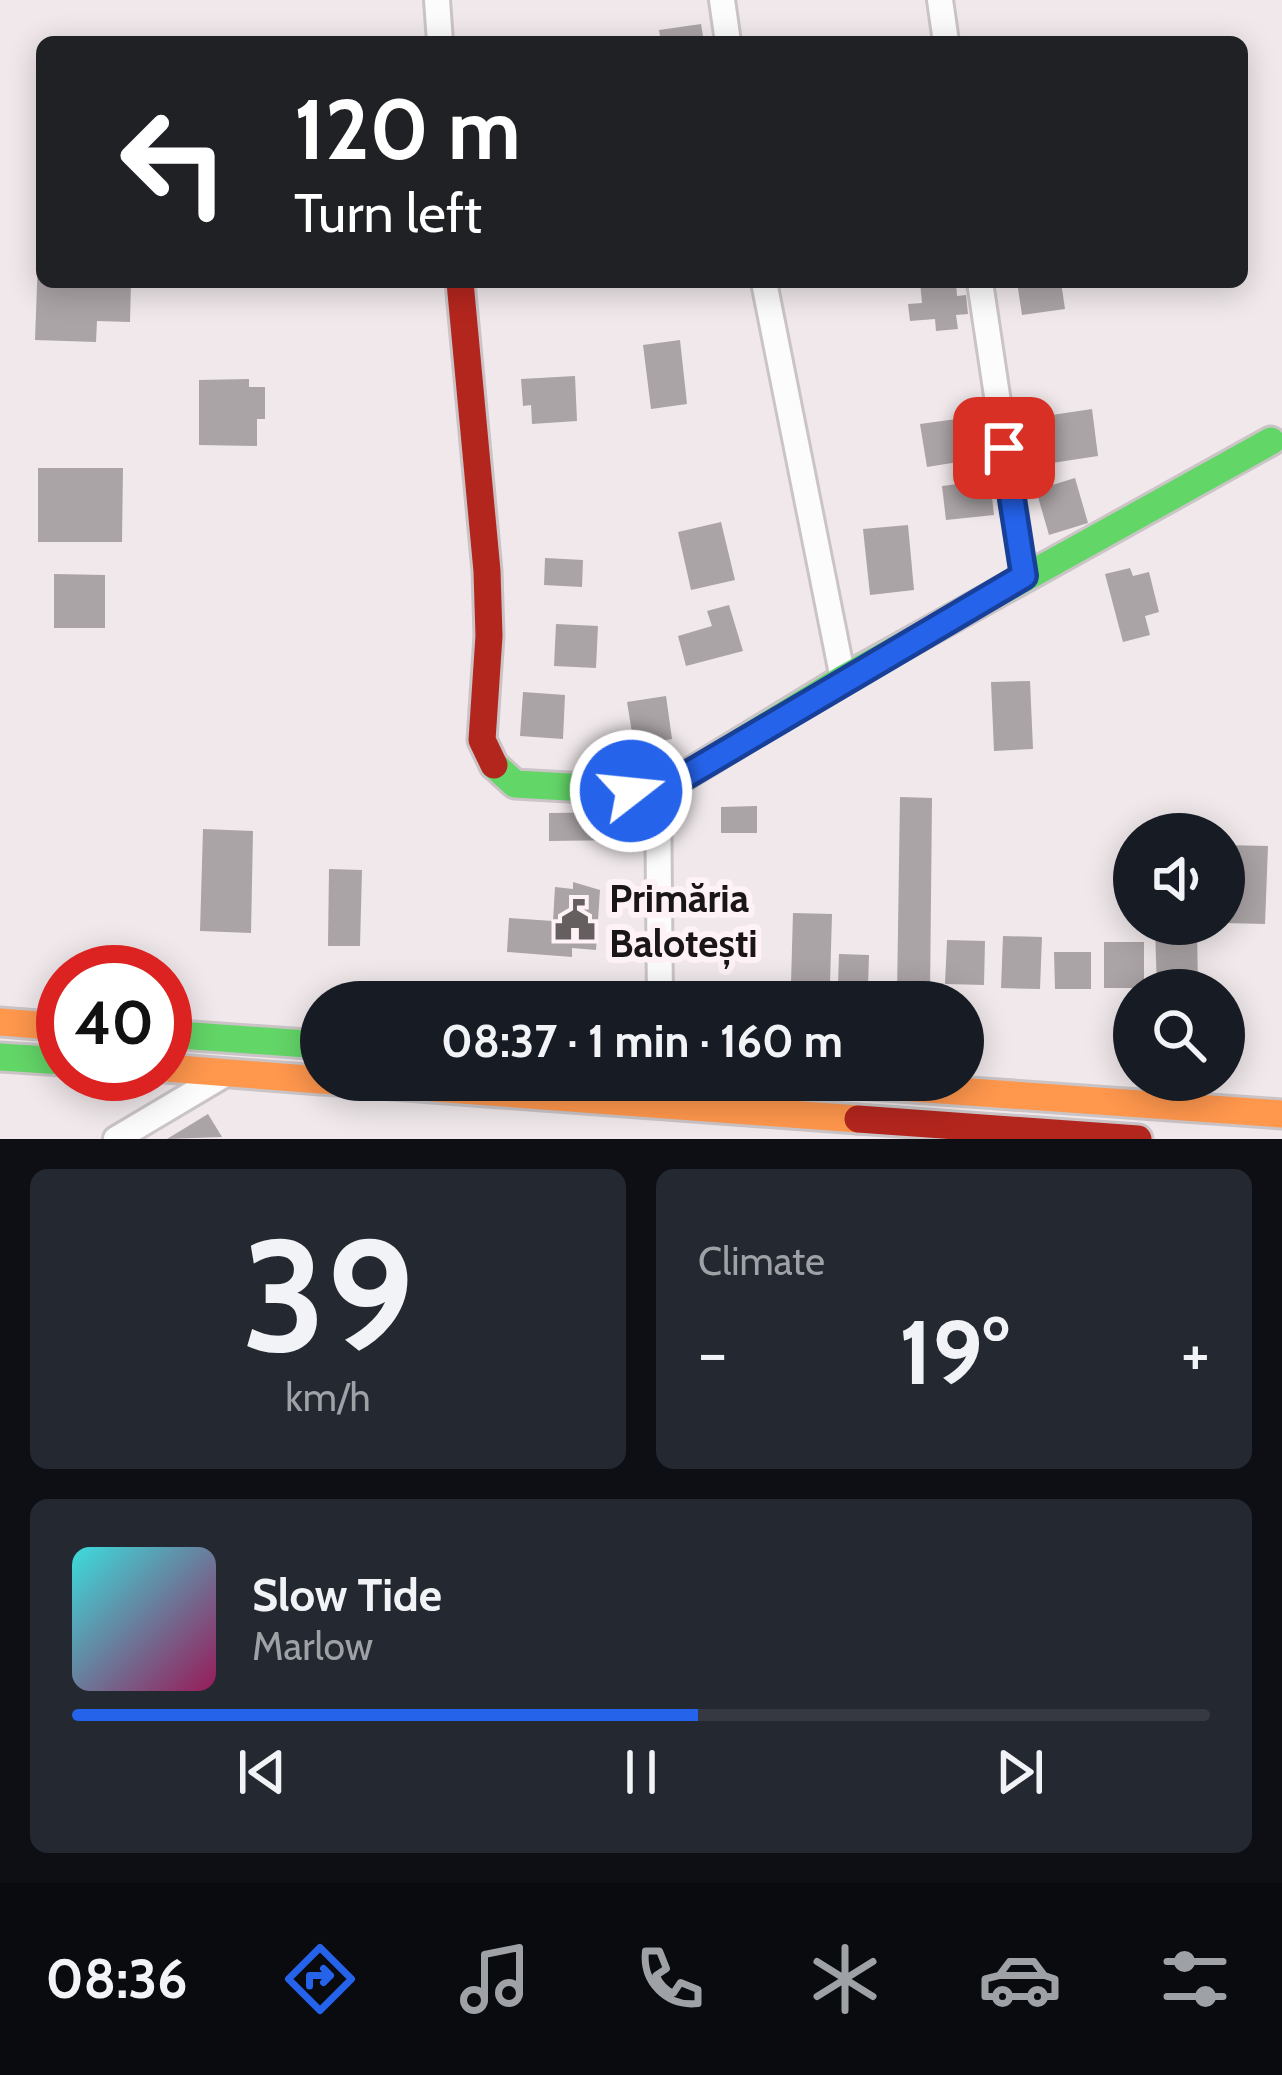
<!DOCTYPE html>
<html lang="en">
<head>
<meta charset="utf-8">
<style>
  :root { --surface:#171b24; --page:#242831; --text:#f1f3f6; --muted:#9ea1a6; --line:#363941; --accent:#2563eb }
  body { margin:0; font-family:Cabin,sans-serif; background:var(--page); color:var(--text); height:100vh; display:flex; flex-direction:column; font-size:45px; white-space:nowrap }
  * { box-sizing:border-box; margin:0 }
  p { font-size:39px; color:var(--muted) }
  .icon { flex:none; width:66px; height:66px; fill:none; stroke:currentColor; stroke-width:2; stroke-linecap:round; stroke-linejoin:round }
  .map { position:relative; height:1139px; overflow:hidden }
  .drawer { display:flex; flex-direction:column; gap:30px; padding:30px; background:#0d0f14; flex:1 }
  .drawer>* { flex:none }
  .top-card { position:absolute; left:36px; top:36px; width:1212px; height:252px; border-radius:18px; box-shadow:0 6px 30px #0003; background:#202124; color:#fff; overflow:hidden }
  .controls { position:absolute; left:1113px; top:813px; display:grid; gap:24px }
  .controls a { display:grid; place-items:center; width:132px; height:132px; border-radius:50%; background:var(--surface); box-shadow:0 6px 30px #0003; font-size:60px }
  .speed { position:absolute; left:36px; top:945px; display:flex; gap:24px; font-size:60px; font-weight:700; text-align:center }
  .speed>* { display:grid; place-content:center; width:156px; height:156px; border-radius:50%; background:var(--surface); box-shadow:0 6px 30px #0003; line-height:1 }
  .speed .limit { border:18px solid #d22; background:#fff; color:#111 }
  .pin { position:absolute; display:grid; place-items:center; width:102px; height:102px; color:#fff; margin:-51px; border-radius:24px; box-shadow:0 6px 18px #0006 }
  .me { position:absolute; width:132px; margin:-66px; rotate:74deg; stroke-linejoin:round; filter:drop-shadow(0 0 9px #0008) }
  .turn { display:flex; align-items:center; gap:42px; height:252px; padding:0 60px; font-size:54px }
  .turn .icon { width:156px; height:156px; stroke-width:2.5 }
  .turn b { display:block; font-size:84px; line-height:102px }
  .big { font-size:90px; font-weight:700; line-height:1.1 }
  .drawer .card { flex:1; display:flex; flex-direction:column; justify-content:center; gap:18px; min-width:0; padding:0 42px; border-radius:18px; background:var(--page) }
  .drawer .dial { align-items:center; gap:0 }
  .dial b { font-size:156px; line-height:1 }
  .song { display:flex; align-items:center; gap:36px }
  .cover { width:144px; height:144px; border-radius:18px; background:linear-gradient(135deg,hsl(180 70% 55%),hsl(330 70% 35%)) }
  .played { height:12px; border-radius:6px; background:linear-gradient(90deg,var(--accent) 55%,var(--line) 55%) }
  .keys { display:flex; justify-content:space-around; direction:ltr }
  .heat { display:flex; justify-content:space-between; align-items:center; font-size:66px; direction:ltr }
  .drawer .tiles { flex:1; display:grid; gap:30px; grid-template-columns:1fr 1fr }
  .card:last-child { grid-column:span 2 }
  .trip { position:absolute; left:300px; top:981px; width:684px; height:120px; border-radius:60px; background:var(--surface); box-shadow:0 6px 30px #0003; font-weight:700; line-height:120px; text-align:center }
  .tab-bar { display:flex; height:192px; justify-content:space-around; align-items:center; background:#090b0e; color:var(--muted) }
  .tab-bar .icon { width:84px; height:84px }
  .tab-bar .active { color:var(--accent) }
  .tab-bar b { font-size:54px; color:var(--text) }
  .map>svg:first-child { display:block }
</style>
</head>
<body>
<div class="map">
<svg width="1282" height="1139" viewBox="0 0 1282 1139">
  <rect width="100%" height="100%" fill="#f0e8ea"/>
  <g fill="#aba4a6">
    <polygon points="701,24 704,42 661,42 659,30"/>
    <polygon points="38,258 42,258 42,282 131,282 130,322 97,321 96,342 35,340"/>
    <polygon points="920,282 956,282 957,296 966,295 968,314 956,315 958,329 936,331 935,319 910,321 908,304 922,303"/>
    <polygon points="1017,282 1061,282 1065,309 1022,315"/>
    <polygon points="680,340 687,404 651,409 643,345"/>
    <polygon points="575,376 577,421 532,424 531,405 523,406 521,379"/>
    <polygon points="249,379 249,387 265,387 265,419 257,419 257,446 199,445 199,380"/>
    <polygon points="1092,409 1098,456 1052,463 1045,416"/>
    <polygon points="971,417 977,459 927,467 920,424"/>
    <polygon points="38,468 123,468 122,542 38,542"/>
    <polygon points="1075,478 1088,523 1049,535 1036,490"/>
    <polygon points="990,480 994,515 946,520 942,486"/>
    <polygon points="721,522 735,580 691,590 678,532"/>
    <polygon points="908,525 914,590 870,595 863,529"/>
    <polygon points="545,558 583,560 582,587 544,585"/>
    <polygon points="1130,568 1133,576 1149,572 1159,612 1145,616 1150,635 1123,642 1105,574"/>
    <polygon points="54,574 105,575 105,628 54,628"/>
    <polygon points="729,605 743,651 686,666 678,636 712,626 707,611"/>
    <polygon points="556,624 598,626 596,668 554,666"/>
    <polygon points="1030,681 1033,749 994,751 991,682"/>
    <polygon points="523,692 565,695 563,739 520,736"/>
    <polygon points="666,696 672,739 634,745 627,702"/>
    <polygon points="900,797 932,798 930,995 897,995"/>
    <polygon points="757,806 757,833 721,833 721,807"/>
    <polygon points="625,812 625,840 549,841 549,813"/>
    <polygon points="203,829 253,831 251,933 200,931"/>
    <polygon points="1224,845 1268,846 1265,924 1224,923"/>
    <polygon points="329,869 362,870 360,946 328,946"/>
    <polygon points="573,882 600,890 596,950 572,948 572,957 507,952 509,918 553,921 555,887 573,889"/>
    <polygon points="793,913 832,914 830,984 791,983"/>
    <polygon points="1197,927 1198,990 1157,990 1155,928"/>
    <polygon points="1003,936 1042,937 1040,989 1001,988"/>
    <polygon points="947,940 985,941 984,985 945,984"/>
    <rect x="1104" y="942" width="40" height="46"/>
    <polygon points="1054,952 1091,952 1091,989 1055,989"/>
    <polygon points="839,954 869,955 868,985 838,984"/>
    <polygon points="208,1114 222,1137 167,1139"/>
  </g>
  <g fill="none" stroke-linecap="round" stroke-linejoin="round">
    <g stroke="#cac4c6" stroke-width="30">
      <g id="street">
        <polyline points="437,0 440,42"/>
        <polyline points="722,0 728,42"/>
        <polyline points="940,0 946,42"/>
        <polyline points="764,282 843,679"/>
        <polyline points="980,282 1024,576"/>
        <polyline points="658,792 660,1002"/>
        <polyline points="116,1139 222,1076"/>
      </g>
    </g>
    <g stroke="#cac4c6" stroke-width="33">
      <g id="fast">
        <polyline points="494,765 515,784 658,792 843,679 1271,441"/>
        <polyline points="165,1034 321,1045"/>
        <polyline points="0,1057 63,1061"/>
      </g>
    </g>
    <g stroke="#cac4c6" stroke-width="33">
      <g id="slow">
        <polyline points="0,1022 63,1027"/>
        <polyline points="165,1068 321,1080"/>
        <polyline points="324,1080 858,1119"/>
        <polyline points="800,1080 1282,1114"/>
      </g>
    </g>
    <g stroke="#cac4c6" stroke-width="33">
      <g id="jam">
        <polyline points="460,282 487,571 489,636 482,740 494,765"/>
        <polyline points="858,1119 1138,1139"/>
      </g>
    </g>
    <use href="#street" stroke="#fdfcfc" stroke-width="24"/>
    <use href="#fast" stroke="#63d668" stroke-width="27"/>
    <use href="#slow" stroke="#ff974d" stroke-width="27"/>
    <use href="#jam" stroke="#b3261e" stroke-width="27"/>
    <polyline stroke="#cecacc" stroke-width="4.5" stroke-dasharray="9 6" stroke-linecap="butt" points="343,1098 344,1080"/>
  </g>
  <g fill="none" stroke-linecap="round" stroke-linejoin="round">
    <g stroke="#184099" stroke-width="30">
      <polyline id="route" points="631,791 658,792 1024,576 1004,448"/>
    </g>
    <use href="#route" stroke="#2563eb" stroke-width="21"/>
  </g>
  <defs>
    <g id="civic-bare" transform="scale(3.24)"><path d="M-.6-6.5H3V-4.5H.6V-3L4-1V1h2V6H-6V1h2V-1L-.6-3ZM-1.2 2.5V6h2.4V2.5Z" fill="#655f60" stroke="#fef2f6" stroke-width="2.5" paint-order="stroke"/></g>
  </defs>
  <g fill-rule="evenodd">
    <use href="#civic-bare" x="575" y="920"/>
  </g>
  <g text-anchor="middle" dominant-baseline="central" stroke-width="12" stroke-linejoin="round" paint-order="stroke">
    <g font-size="39" font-weight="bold" fill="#1a1516" stroke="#fef2f6" text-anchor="start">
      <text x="609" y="898">Primăria<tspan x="609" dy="45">Balotești</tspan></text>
    </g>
  </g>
</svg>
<div class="controls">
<a><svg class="icon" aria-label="sound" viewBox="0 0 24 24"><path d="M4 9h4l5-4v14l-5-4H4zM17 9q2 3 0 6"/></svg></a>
<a><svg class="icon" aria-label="search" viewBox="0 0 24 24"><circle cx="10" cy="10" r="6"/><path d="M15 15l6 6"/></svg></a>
</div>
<div class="speed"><div class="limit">40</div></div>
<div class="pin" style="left:1004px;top:448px;background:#d93025"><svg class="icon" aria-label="arrive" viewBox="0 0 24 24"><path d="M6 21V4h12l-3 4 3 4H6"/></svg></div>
<svg class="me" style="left:631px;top:791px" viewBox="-20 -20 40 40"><circle r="17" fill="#2563eb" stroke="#fff" stroke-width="3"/><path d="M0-11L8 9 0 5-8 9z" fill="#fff"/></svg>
<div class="trip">08:37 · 1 min · 160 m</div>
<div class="top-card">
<div class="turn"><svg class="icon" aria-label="left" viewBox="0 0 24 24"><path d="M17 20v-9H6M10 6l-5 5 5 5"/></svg><div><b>120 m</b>Turn left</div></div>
</div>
</div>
<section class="drawer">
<div class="tiles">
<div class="card dial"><b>39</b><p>km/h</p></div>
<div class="card"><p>Climate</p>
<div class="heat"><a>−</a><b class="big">19°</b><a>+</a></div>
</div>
<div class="card">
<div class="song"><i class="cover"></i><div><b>Slow Tide</b><p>Marlow</p></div></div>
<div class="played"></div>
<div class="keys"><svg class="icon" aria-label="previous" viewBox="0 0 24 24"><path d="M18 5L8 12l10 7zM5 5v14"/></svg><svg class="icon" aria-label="pause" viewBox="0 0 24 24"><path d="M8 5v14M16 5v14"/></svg><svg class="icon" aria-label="next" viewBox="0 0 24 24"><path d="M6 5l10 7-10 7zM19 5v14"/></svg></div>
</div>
</div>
</section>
<nav class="tab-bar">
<b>08:36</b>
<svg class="icon active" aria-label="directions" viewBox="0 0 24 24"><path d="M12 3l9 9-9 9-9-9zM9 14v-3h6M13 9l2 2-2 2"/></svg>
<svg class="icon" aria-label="music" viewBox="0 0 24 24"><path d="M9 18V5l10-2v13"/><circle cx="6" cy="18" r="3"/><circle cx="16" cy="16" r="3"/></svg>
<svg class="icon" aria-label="phone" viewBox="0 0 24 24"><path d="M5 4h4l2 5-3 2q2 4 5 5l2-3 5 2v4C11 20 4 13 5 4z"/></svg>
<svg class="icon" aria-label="climate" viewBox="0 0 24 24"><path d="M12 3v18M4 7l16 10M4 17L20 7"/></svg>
<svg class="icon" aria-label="car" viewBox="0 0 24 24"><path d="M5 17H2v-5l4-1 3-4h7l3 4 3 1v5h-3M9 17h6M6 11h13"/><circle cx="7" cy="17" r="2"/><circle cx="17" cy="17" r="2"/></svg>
<svg class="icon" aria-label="filters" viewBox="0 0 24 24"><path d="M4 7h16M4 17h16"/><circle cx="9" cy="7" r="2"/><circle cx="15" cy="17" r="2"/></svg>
</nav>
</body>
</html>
